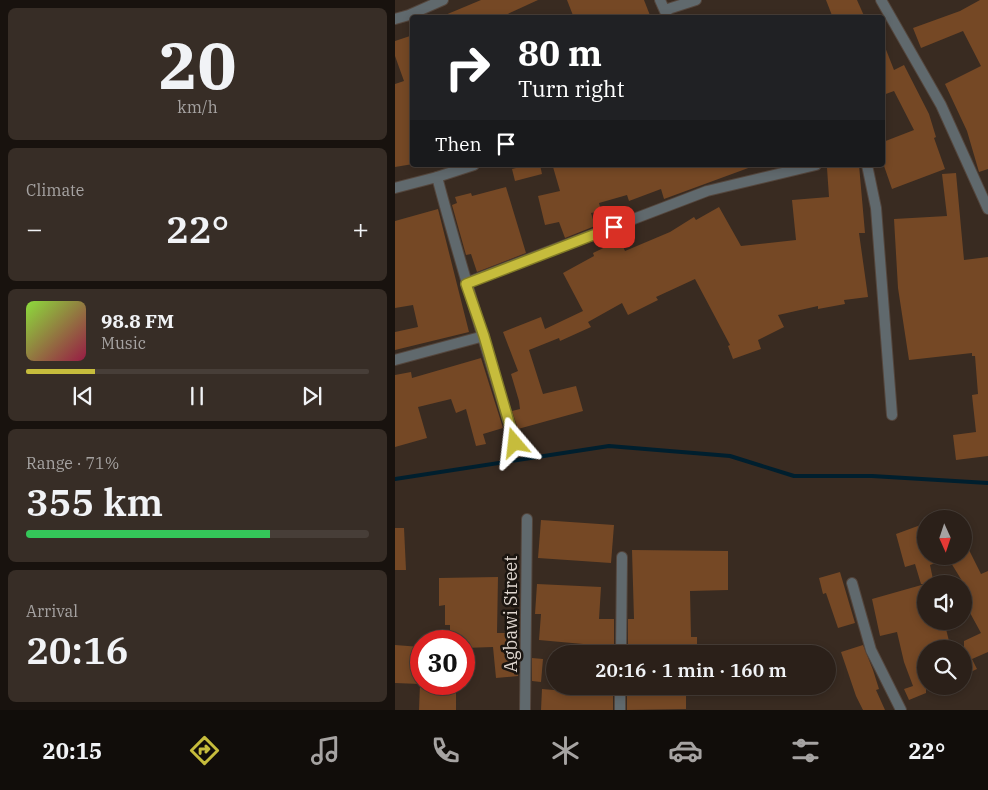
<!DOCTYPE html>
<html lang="en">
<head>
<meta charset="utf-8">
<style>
  :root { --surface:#2b2019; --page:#372d26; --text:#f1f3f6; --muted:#a6a3a2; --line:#473e38; --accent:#c6bc3c }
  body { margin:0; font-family:"IBM Plex Serif",serif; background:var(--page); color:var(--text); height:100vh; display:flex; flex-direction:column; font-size:19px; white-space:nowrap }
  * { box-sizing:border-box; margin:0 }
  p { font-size:16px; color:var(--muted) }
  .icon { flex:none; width:28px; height:28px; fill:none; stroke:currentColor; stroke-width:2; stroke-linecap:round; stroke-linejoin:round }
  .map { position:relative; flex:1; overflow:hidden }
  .sheet { display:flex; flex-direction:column; gap:8px; padding:8px; background:#18120e; width:395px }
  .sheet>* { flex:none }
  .top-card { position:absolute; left:15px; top:15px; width:475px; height:152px; border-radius:5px; box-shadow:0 2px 8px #0003,0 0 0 1px var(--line); background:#202124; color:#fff; overflow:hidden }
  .needle { width:32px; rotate:177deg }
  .buttons { position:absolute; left:522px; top:510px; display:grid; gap:10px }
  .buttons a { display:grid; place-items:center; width:55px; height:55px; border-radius:50%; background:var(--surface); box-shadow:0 2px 8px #0003,0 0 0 1px var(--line); font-size:25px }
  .speed { position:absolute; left:15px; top:630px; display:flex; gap:10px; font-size:25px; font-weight:700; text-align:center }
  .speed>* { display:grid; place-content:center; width:65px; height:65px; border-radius:50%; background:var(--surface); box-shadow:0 2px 8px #0003,0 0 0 1px var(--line); line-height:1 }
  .speed .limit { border:8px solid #d22; background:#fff; color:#111 }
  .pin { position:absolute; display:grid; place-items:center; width:42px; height:42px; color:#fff; margin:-21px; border-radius:10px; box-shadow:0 2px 8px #0006 }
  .me { position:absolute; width:55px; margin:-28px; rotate:343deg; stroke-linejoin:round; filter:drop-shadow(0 0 4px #0008) }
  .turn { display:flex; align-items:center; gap:18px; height:105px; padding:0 25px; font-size:22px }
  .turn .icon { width:65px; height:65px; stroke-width:2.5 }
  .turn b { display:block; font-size:35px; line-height:42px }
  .then { display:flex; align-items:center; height:48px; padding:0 25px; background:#0003; gap:10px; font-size:19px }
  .big { font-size:38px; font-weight:600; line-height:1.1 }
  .sheet .widget { flex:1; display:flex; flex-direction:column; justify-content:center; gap:8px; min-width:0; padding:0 18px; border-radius:8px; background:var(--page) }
  .sheet .dial { align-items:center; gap:0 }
  .dial b { font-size:65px; line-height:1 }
  .song { display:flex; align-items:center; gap:15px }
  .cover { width:60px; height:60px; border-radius:8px; background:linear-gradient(135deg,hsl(90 70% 55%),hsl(340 70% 35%)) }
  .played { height:5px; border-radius:2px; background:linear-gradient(90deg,var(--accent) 20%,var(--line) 20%) }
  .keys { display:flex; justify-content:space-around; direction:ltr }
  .heat { display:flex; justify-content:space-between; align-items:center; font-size:28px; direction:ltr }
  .charge { height:8px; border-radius:4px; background:linear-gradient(90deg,#34c759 71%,var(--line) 0) }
  .trip { position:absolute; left:151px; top:645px; width:290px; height:50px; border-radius:25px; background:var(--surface); box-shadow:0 2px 8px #0003,0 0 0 1px var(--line); font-weight:600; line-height:50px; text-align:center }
  .menu { display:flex; height:80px; justify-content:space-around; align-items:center; background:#110d0a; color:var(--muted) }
  .menu .icon { width:35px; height:35px }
  .menu .current { color:var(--accent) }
  .menu b { font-size:22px; color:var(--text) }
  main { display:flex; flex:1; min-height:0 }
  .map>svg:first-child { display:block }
</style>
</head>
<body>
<main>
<section class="sheet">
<div class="widget dial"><b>20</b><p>km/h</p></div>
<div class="widget"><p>Climate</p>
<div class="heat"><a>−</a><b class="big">22°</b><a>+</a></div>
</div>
<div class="widget">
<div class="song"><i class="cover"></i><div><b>98.8 FM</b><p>Music</p></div></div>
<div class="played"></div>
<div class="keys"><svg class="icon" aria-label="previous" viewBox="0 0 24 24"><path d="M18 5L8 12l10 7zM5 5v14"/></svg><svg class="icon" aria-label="pause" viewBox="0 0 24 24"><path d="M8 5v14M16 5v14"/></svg><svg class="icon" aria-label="next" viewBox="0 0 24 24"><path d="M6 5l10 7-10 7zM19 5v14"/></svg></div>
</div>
<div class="widget"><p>Range · 71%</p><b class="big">355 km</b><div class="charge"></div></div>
<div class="widget"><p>Arrival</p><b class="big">20:16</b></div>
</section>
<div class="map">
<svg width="593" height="710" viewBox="0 0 593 710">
  <rect width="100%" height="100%" fill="#392b21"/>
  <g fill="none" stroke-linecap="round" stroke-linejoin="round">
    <polyline stroke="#001f2e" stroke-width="4" points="0,479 214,446 335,456 399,476 477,476 593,483"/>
  </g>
  <g fill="#754825">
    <polygon points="86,0 143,0 104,18 43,18"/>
    <polygon points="172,0 249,0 256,18 179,18"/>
    <polygon points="431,0 462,0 470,18 438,18"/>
    <polygon points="585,0 593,0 593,169 584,172 572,131 550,84 586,66 568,31 526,48 518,28 565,11"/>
    <polygon points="18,35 18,101 15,101 18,117 18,164 0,167 0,84 9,81 0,56 0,41"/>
    <polygon points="488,42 499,70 509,65 534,114 541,137 539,138 550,169 497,189 488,163 488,142 519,130 499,91 488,95"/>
    <polygon points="133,165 145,165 147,174 120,181 117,169"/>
    <polygon points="165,165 356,165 356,167 269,199 266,189 234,201 232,195 204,203 206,211 196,213 200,226 170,238 164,222 150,225 143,196 165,191 158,167"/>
    <polygon points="464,165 470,233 464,233 473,297 449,300 450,304 423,309 423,306 383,315 389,327 363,340 366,349 338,359 333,346 335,345 300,279 261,297 263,300 233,315 227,303 193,322 196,327 165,341 164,338 134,350 148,394 181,386 188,411 123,429 117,411 125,409 124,401 116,374 123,371 108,332 146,317 150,329 188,311 168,273 199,256 198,253 225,240 230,251 275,232 299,217 301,220 324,207 346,246 401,240 397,200 434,197 432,168"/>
    <polygon points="561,173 569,260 593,257 593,456 561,460 558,435 581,432 577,395 583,394 580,356 577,356 577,353 514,360 503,288 499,219 552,216 547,174"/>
    <polygon points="111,187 131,253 82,272 76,254 71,255 57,205 62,203 60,197 76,193 77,196"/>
    <polygon points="43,209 74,332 0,350 0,332 23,327 18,305 0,308 0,221"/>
    <polygon points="86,358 108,428 88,434 91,444 81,446 71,409 61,413 56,399 23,407 32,438 0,447 0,375 16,372 17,378"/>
    <polygon points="146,520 219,525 216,563 143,558"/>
    <polygon points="531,523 531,556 569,556 569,540 586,574 593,571 593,652 577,659 582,669 569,675 569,641 586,633 574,611 569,613 569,584 553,558 535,565 539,584 531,584 531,621 549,621 556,649 531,649 531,693 514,700 509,689 518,686 509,662 502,632 485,636 477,599 530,584 526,584 520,564 510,567 501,534"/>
    <polygon points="0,528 9,528 11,570 0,570"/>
    <polygon points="237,550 333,551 333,590 295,591 296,637 302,637 302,654 233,654 233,619 239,619"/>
    <polygon points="445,572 460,623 443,628 431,593 428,594 424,578"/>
    <polygon points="103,577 102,633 115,633 115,657 124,657 123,676 101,678 98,647 69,648 69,641 55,641 55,625 50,625 50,605 44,606 44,578"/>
    <polygon points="142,584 206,587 204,619 219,619 219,654 210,654 210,646 144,640 146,614 140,614"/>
    <polygon points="0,645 26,647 26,684 61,684 61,710 24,710 25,684 0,683"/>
    <polygon points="468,645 478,670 484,689 481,690 490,710 468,710 461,696 446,652"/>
    <polygon points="137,658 148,659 146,682 137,681"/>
    <polygon points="242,686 291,686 291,709 232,710 232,696 242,695"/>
    <polygon points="147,689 218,695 218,710 146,710"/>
  </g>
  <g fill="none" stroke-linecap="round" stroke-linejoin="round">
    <g stroke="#54463d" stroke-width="12">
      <g id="minor">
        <polyline points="265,0 273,18"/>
        <polyline points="486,0 546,105 593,209"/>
        <polyline points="270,10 301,0"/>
        <polyline points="0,19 14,15 48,0"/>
        <polyline points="472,165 481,208 497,415"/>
        <path d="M42 177C66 267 93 355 120 443"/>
        <polyline points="0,188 42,177 79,165"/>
        <polyline points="71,283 312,191 421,165"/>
        <polyline points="0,360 89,336"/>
        <polyline points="457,583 476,650 506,710"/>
        <polyline points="226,654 227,557"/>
        <polyline points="130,710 132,519"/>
        <polyline points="225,710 225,686"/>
      </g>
    </g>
    <use href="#minor" stroke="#60696d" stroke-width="10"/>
  </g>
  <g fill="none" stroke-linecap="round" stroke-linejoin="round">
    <g stroke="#817a27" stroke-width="12">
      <polyline id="route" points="120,443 89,336 71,284 219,227"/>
    </g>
    <use href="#route" stroke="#c6bc3c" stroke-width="9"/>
  </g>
  <g text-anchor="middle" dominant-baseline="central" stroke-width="5" stroke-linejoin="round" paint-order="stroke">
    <g font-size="18" fill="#dfd6cf" stroke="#1b1510">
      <text transform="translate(115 614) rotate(-90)">Agbawi Street</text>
    </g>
  </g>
</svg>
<div class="buttons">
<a><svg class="needle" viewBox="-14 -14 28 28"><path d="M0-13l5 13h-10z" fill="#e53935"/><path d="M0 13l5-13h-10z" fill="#a6a3a2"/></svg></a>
<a><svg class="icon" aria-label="sound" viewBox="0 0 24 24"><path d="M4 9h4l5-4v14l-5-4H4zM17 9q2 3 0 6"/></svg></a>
<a><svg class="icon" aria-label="search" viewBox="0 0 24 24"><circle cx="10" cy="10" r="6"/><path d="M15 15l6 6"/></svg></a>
</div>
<div class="speed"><div class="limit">30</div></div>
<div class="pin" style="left:219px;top:227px;background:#d93025"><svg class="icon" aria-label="arrive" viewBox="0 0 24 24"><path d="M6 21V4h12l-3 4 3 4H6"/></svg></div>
<svg class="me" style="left:120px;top:443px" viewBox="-20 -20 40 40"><path d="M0-17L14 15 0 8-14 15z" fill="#c6bc3c" stroke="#fff" stroke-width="4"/></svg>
<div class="trip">20:16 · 1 min · 160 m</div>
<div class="top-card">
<div class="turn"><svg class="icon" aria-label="right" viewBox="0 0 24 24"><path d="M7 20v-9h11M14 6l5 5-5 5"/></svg><div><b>80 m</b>Turn right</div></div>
<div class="then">Then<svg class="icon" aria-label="arrive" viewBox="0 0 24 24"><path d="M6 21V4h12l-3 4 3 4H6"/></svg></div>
</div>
</div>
</main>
<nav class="menu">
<b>20:15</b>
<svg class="icon current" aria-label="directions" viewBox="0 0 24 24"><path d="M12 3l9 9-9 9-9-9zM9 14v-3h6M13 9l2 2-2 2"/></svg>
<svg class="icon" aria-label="music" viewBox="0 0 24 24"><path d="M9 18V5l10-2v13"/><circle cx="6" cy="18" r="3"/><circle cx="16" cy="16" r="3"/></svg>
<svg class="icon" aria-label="phone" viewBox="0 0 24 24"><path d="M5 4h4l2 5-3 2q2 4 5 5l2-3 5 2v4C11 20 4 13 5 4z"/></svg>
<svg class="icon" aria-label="climate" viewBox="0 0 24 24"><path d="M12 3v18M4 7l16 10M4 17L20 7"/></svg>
<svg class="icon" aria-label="car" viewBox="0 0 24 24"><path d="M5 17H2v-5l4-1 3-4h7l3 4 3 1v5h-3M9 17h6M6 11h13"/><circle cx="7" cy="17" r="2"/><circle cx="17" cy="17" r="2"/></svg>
<svg class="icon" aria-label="filters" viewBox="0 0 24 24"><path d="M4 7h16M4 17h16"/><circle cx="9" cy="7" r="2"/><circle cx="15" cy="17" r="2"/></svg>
<b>22°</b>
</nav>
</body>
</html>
